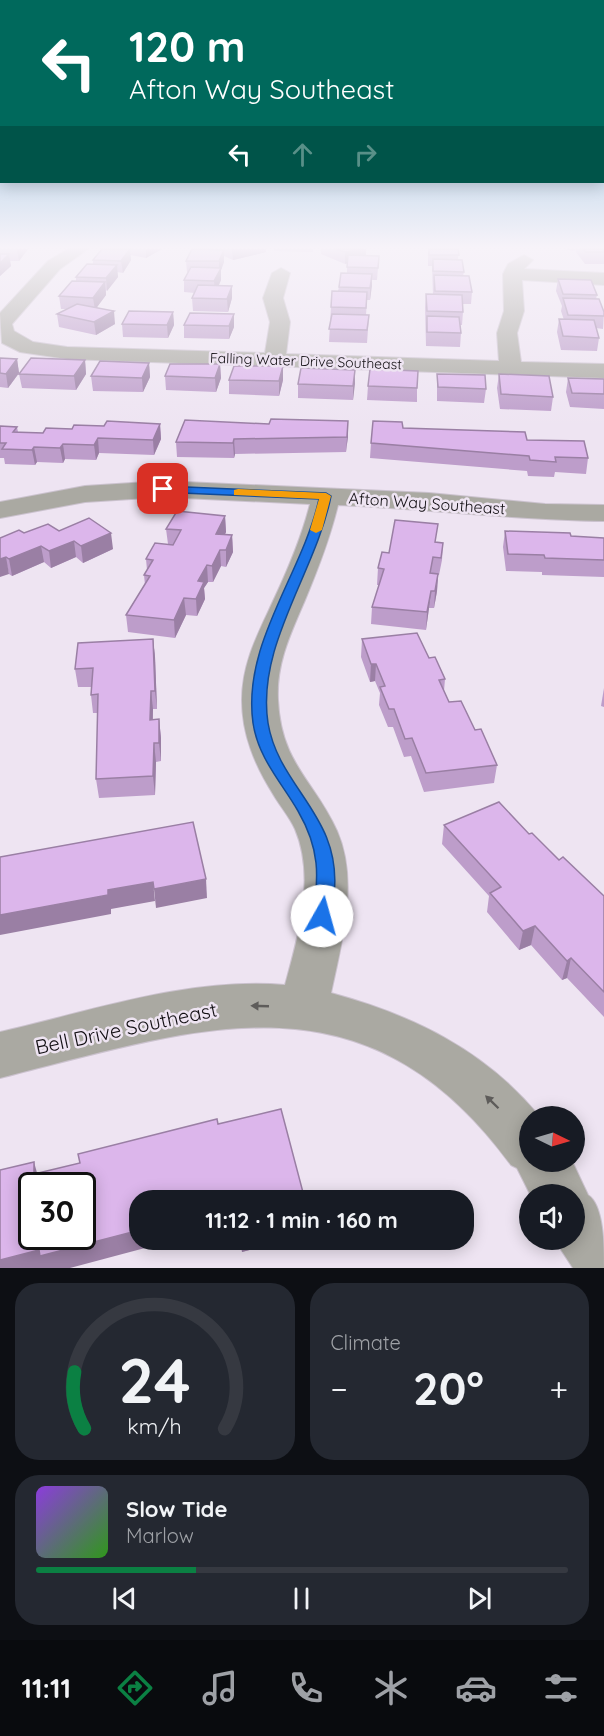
<!DOCTYPE html>
<html lang="en">
<head>
<meta charset="utf-8">
<style>
  :root { --surface:#171b24; --page:#242831; --text:#f1f3f6; --muted:#9ea1a6; --line:#363941; --accent:#0b8043 }
  body { margin:0; font-family:Quicksand,sans-serif; background:var(--page); color:var(--text); height:100vh; display:flex; flex-direction:column; font-size:22px; white-space:nowrap }
  * { box-sizing:border-box; margin:0 }
  p { font-size:20px; color:var(--muted) }
  .icon { flex:none; width:33px; height:33px; fill:none; stroke:currentColor; stroke-width:2; stroke-linecap:round; stroke-linejoin:round }
  .map { position:relative; height:1268px; overflow:hidden }
  .side { display:flex; flex-direction:column; gap:15px; padding:15px; background:#0d0f14; flex:1 }
  .side>* { flex:none }
  .hud { position:absolute; left:0px; top:0px; width:604px; height:183px; box-shadow:0 3px 15px #0003; background:#00695c; color:#fff; overflow:hidden }
  .needle { width:39px; rotate:95deg }
  .tools { position:absolute; left:519px; top:1106px; display:grid; gap:12px }
  .tools a { display:grid; place-items:center; width:66px; height:66px; border-radius:50%; background:var(--surface); box-shadow:0 3px 15px #0003; font-size:30px }
  .speed { position:absolute; left:18px; top:1172px; display:flex; gap:12px; font-size:30px; font-weight:700; text-align:center }
  .speed>* { display:grid; place-content:center; width:78px; height:78px; border-radius:50%; background:var(--surface); box-shadow:0 3px 15px #0003; line-height:1 }
  .speed .limit { border:3px solid #111; border-radius:9px; background:#fff; color:#111 }
  .pin { position:absolute; display:grid; place-items:center; width:51px; height:51px; color:#fff; margin:-26px; border-radius:12px; box-shadow:0 3px 9px #0006 }
  .me { position:absolute; width:66px; margin:-33px; rotate:7deg; stroke-linejoin:round; filter:drop-shadow(0 0 4px #0008) }
  .turn { display:flex; align-items:center; gap:21px; height:126px; padding:0 30px; font-size:27px }
  .turn .icon { width:78px; height:78px; stroke-width:2.5 }
  .turn b { display:block; font-size:42px; line-height:51px }
  .lanes { display:flex; align-items:center; height:57px; padding:0 30px; background:#0003; justify-content:center; gap:30px; direction:ltr }
  .lanes .off { opacity:.35 }
  .big { font-size:45px; font-weight:700; line-height:1.1 }
  .side .widget { flex:1; display:flex; flex-direction:column; justify-content:center; gap:9px; min-width:0; padding:0 21px; border-radius:24px; background:var(--page) }
  .side .dial { align-items:center; gap:0 }
  .dial svg { height:156px; overflow:visible; fill:none; stroke:var(--line); stroke-width:7; stroke-linecap:round; text-anchor:middle }
  .dial text { fill:var(--text); stroke:none }
  .song { display:flex; align-items:center; gap:18px }
  .cover { width:72px; height:72px; border-radius:9px; background:linear-gradient(135deg,hsl(270 70% 55%),hsl(110 70% 35%)) }
  .played { height:6px; border-radius:3px; background:linear-gradient(90deg,var(--accent) 30%,var(--line) 30%) }
  .keys { display:flex; justify-content:space-around; direction:ltr }
  .heat { display:flex; justify-content:space-between; align-items:center; font-size:33px; direction:ltr }
  .side .tiles { flex:1; display:grid; gap:15px; grid-template-columns:1fr 1fr }
  .widget:last-child { grid-column:span 2 }
  .trip { position:absolute; left:129px; top:1190px; width:345px; height:60px; border-radius:24px; background:var(--surface); box-shadow:0 3px 15px #0003; font-weight:700; line-height:60px; text-align:center }
  .menu { display:flex; height:96px; justify-content:space-around; align-items:center; background:#090b0e; color:var(--muted) }
  .menu .icon { width:42px; height:42px }
  .menu .active { color:var(--accent) }
  .menu b { font-size:27px; color:var(--text) }
  .map>svg:first-child { display:block }
</style>
</head>
<body>
<div class="map">
<svg width="604" height="1268" viewBox="0 0 604 1268">
  <rect width="100%" height="100%" fill="#eee4f2"/>
  <g fill="none" stroke-linecap="round" stroke-linejoin="round">
    <g stroke="#cbc2ce" stroke-width="2">
      <g id="street">
        <polygon points="68,249 88,249 60,269 12,324 14,331 33,342 67,347 265,353 270,322 263,298 272,273 281,268 290,273 283,298 290,322 286,354 499,361 497,333 504,311 503,274 508,264 524,255 533,260 524,269 604,273 604,285 522,280 524,311 517,333 521,362 604,364 604,378 67,359 20,352 2,343 0,313 48,261"/>
        <path d="M163 481 429 493 545 504 604 505V521C515 520 427 509 338 505 330 538 318 569 305 600 291 633 276 663 278 700 281 764 314 780 337 831 359 881 342 941 331 993 412 1015 485 1050 539 1116H530V1161H572L588 1195C604 1205 604 1247 604 1268H573L554 1239H574V1194H530L517 1168 511 1165C365 966 202 1027 0 1078V1032C92 1011 189 977 285 985 298 937 316 878 295 829 289 816 280 806 273 794 255 765 242 735 242 700 242 662 259 632 275 597 289 567 302 536 310 504L163 497 85 502 0 518V502L85 486Z"/>
      </g>
    </g>
    <use href="#street" fill="#aaa9a2" fill-rule="evenodd"/>
  </g>
  <g fill="#bd9dca">
    <polygon points="0,249 28,249 19,261 10,261 11,266 0,276"/>
    <polygon points="102,249 162,249 146,258 130,255 131,260 123,273 117,272 118,277 107,291 106,290 106,295 96,308 115,324 96,335 59,327 57,314 67,309 61,309 59,296 76,281 76,277 93,264 93,260"/>
    <polygon points="215,249 266,249 266,252 233,260 224,256 224,262 221,270 221,280 219,285 232,286 232,298 228,312 193,311 192,298 195,293 184,292 184,280 188,272 187,272 186,261 215,250"/>
    <polygon points="274,249 313,249 313,252 274,251"/>
    <polygon points="321,249 366,249 366,256 379,256 377,280 372,280 370,300 367,300 366,315 369,315 367,343 329,342 331,307 338,291 339,287 347,274 347,263 345,264 321,254"/>
    <polygon points="428,249 459,249 458,259 464,272 463,276 472,292 471,304 463,304 463,312 462,325 460,325 461,333 460,347 426,346 425,307 426,294 433,295 432,266 428,266"/>
    <polygon points="565,249 604,249 604,264 585,264 576,252 576,249 573,251"/>
    <polygon points="558,279 597,295 596,299 604,312 603,329 596,328 599,338 597,351 561,350 557,332 559,319 564,320 561,311 562,306 556,291"/>
    <polygon points="173,312 174,325 168,338 123,337 122,324"/>
    <polygon points="190,313 234,327 229,339 184,338 184,325"/>
    <polygon points="0,358 17,359 19,373 8,388 0,387"/>
    <polygon points="85,360 86,374 76,390 22,388 19,374"/>
    <polygon points="149,363 150,377 143,392 93,391 91,376"/>
    <polygon points="220,364 221,378 216,392 166,390 165,376"/>
    <polygon points="355,370 353,400 298,398 298,384"/>
    <polygon points="437,374 486,389 484,403 437,401"/>
    <polygon points="499,374 553,397 551,411 500,409 497,388"/>
    <polygon points="568,378 604,379 604,409 570,407 566,392"/>
    <polygon points="229,380 283,380 279,396 229,394"/>
    <polygon points="368,386 417,388 417,402 367,400"/>
    <polygon points="185,420 348,436 346,452 235,454 234,458 177,457 176,442"/>
    <polygon points="160,424 161,439 154,455 99,453 96,460 65,459 63,463 37,462 35,465 5,464 4,458 0,458 0,426 17,427 18,432 43,433 72,429 104,426"/>
    <polygon points="403,428 527,440 588,458 586,474 555,472 554,477 528,476 527,471 370,458 371,443"/>
    <polygon points="225,516 226,532 225,535 232,535 233,552 226,567 221,566 213,582 208,582 204,588 205,599 197,616 186,615 175,638 128,632 126,615 145,585 144,575 147,570 146,559 168,544 166,529"/>
    <polygon points="59,531 113,549 83,563 76,557 51,568 44,562 12,576 9,574 0,538 24,533"/>
    <polygon points="505,531 571,536 604,538 604,577 542,575 542,572 506,571 503,547"/>
    <polygon points="436,542 443,543 442,560 439,575 438,575 437,591 434,608 429,608 426,630 371,624 372,607 379,585 377,585 378,568 389,553"/>
    <polygon points="153,639 155,657 157,709 153,709 153,720 159,719 161,738 161,761 156,762 155,795 99,798 96,779 98,713 93,713 91,695 92,687 78,687 75,669"/>
    <polygon points="362,639 429,658 445,679 444,691 449,702 475,730 497,765 494,783 424,792 411,756 404,757 393,727 388,727 379,705 380,693 375,681 370,682 361,657"/>
    <polygon points="604,688 604,707 601,706"/>
    <polygon points="444,825 529,834 559,860 604,896 604,1017 567,978 562,980 531,945 519,950 487,912 489,896 442,844"/>
    <polygon points="239,1239 291,1239 242,1252"/>
  </g>
  <g fill="#9a7fa4">
    <polygon points="17,249 28,249 19,261"/>
    <polygon points="130,249 131,260 123,273 121,261"/>
    <polygon points="146,249 162,249 146,258"/>
    <polygon points="232,249 266,249 266,252 233,260"/>
    <polygon points="361,249 366,249 366,259 345,264 345,252"/>
    <polygon points="224,250 224,262 221,270 221,280 215,293 214,281 219,271 219,261"/>
    <polygon points="9,254 11,266 0,276 0,263"/>
    <polygon points="117,265 118,277 107,291 106,278"/>
    <polygon points="372,274 372,286 370,300 370,288"/>
    <polygon points="105,282 106,295 95,310 93,298"/>
    <polygon points="232,286 232,298 228,312 227,299"/>
    <polygon points="114,311 115,324 96,335 94,322"/>
    <polygon points="173,312 174,325 168,338 167,325"/>
    <polygon points="234,314 234,327 229,339 229,326"/>
    <polygon points="17,359 19,373 8,388 6,374"/>
    <polygon points="85,360 86,374 76,390 74,376"/>
    <polygon points="149,363 150,377 143,392 142,378"/>
    <polygon points="220,364 221,378 216,392 215,378"/>
    <polygon points="283,366 283,380 279,396 279,381"/>
    <polygon points="355,370 355,384 353,400 353,386"/>
    <polygon points="348,421 348,436 346,452 347,437"/>
    <polygon points="160,424 161,439 154,455 153,440"/>
    <polygon points="98,438 99,453 96,460 94,445"/>
    <polygon points="234,439 235,454 234,458 233,443"/>
    <polygon points="63,444 65,459 63,463 60,448"/>
    <polygon points="34,447 37,462 35,465 32,450"/>
    <polygon points="225,516 226,532 217,550 216,534"/>
    <polygon points="111,533 113,549 83,563 81,546"/>
    <polygon points="232,535 233,552 226,567 226,550"/>
    <polygon points="74,541 76,557 51,568 49,551"/>
    <polygon points="41,546 44,562 12,576 9,559"/>
    <polygon points="220,550 221,566 213,582 212,566"/>
    <polygon points="6,557 9,574 0,577 0,559"/>
    <polygon points="207,565 208,582 204,588 205,599 197,616 196,599 198,581"/>
    <polygon points="438,574 437,591 434,608 435,591"/>
    <polygon points="431,591 429,608 426,630 427,612"/>
    <polygon points="184,598 186,615 175,638 174,620"/>
    <polygon points="153,639 155,657 157,709 155,691"/>
    <polygon points="371,664 376,664 375,681 370,682"/>
    <polygon points="151,691 153,709 152,738 150,720"/>
    <polygon points="159,719 161,738 161,761 159,743"/>
    <polygon points="154,743 156,762 155,795 153,776"/>
    <polygon points="206,879 207,898 156,908 154,889"/>
    <polygon points="153,882 155,901 111,909 111,914 0,935 0,915 108,890"/>
    <polygon points="535,926 531,945 519,950 523,931"/>
    <polygon points="571,958 567,978 562,980 567,961"/>
    <polygon points="34,1162 39,1180 34,1174"/>
    <polygon points="140,1230 140,1239 195,1239 176,1244 175,1240 70,1268 0,1268 0,1260 39,1250"/>
    <polygon points="241,1239 291,1239 242,1252"/>
  </g>
  <g fill="#dcb6eb" stroke="#9a7fa4" stroke-width="1.5" fill-rule="evenodd">
    <polygon points="102,249 130,249 121,261 93,260"/>
    <polygon points="192,249 224,250 219,261 186,261"/>
    <polygon points="336,249 361,249 345,252"/>
    <polygon points="429,249 458,249 459,255 429,255"/>
    <polygon points="583,249 604,249 604,252 586,252"/>
    <polygon points="0,254 9,254 0,263"/>
    <polygon points="348,255 379,256 378,268 347,267"/>
    <polygon points="433,259 462,260 464,272 433,271"/>
    <polygon points="87,264 117,265 106,278 76,277"/>
    <polygon points="191,267 221,268 214,281 184,280"/>
    <polygon points="341,273 372,274 370,288 339,287"/>
    <polygon points="434,275 469,276 472,292 435,291"/>
    <polygon points="558,279 591,280 597,295 563,294"/>
    <polygon points="72,281 105,282 93,298 59,296"/>
    <polygon points="198,285 232,286 227,299 192,298"/>
    <polygon points="332,291 367,292 366,308 331,307"/>
    <polygon points="426,294 462,295 463,312 427,311"/>
    <polygon points="563,298 599,299 604,312 604,316 568,315"/>
    <polygon points="77,304 114,311 94,322 57,314"/>
    <polygon points="129,311 173,312 167,325 122,324"/>
    <polygon points="190,313 234,314 229,326 184,325"/>
    <polygon points="332,314 369,315 367,330 329,329"/>
    <polygon points="427,316 459,317 461,333 427,332"/>
    <polygon points="559,319 594,320 599,338 563,336"/>
    <polygon points="0,358 17,359 6,374 0,373"/>
    <polygon points="31,358 85,360 74,376 19,374"/>
    <polygon points="100,361 149,363 142,378 91,376"/>
    <polygon points="170,364 220,364 215,378 165,376"/>
    <polygon points="234,366 283,366 279,381 229,380"/>
    <polygon points="301,368 355,370 353,386 298,384"/>
    <polygon points="370,369 418,371 417,388 368,386"/>
    <polygon points="437,374 485,375 486,389 438,387"/>
    <polygon points="499,374 549,376 553,397 501,394"/>
    <polygon points="568,378 604,379 604,394 572,393"/>
    <polygon points="271,419 348,421 347,437 234,439 233,443 176,442 185,420 269,424"/>
    <polygon points="107,421 160,424 153,440 98,438 94,445 63,444 60,448 34,447 32,450 2,449 6,443 0,443 0,426 17,427 13,432 43,433 46,428 72,429 74,425 104,426"/>
    <polygon points="373,421 402,422 403,428 525,432 527,440 584,441 588,458 555,457 556,462 530,460 529,456 371,443"/>
    <polygon points="177,511 225,516 216,534 232,535 226,550 220,550 212,566 207,565 198,581 204,582 196,599 184,598 174,620 126,615 150,576 144,575 153,560 146,559 155,543 173,545 181,530 166,529"/>
    <polygon points="89,518 111,533 81,546 74,541 49,551 41,546 9,559 6,557 0,559 0,538 19,530 24,533 48,524 59,531"/>
    <polygon points="395,520 438,524 435,542 443,543 441,558 433,557 430,573 438,574 435,591 431,591 427,612 372,607 384,569 378,568 382,552 389,553"/>
    <polygon points="505,531 570,533 571,536 604,538 604,560 545,558 544,555 508,554"/>
    <polygon points="417,633 429,658 435,657 445,679 439,680 449,702 461,701 475,730 481,729 497,765 426,773 412,738 405,739 394,709 389,709 380,687 385,686 376,664 371,664 362,639"/>
    <polygon points="153,639 155,691 151,691 150,720 159,719 159,743 154,743 153,776 96,779 98,694 91,695 93,668 75,669 78,643"/>
    <polygon points="499,802 529,834 532,833 559,860 563,857 604,896 604,992 571,958 567,961 535,926 523,931 490,893 501,887 444,825"/>
    <polygon points="193,822 206,879 154,889 153,882 108,890 108,895 0,915 0,857"/>
    <path d="M281 1109 305 1200H140V1230L40 1256 39 1250 0 1260V1170L34 1162V1174L80 1163 78 1154 217 1119 218 1124ZM32 1185H82V1236H32Z"/>
  </g>
  <defs><path id="oneway-solid" d="M-6-.8H1V-3.2L6.5 0L1 3.2V.8H-6Z" transform="scale(1.5)"/></defs>
  <g fill="#5e5c5a">
    <use href="#oneway-solid" transform="translate(260 1006) rotate(-178)"/>
    <use href="#oneway-solid" transform="translate(492 1102) rotate(-136)"/>
  </g>
  <linearGradient id="sky" x2="0" y2="1"><stop stop-color="#70b0d8"/><stop offset="0.58" stop-color="#f7f3f9"/><stop offset="1" stop-color="#f7f3f9" stop-opacity="0"/></linearGradient>
  <rect width="604" height="426" fill="url(#sky)"/>
  <path fill="#1a73e8" stroke="#114b97" stroke-width="1.5" d="M163 486 326 493 331 496C316 572 256 645 268 723 279 789 343 816 334 895 333 904 333 914 329 922L322 924 316 922 313 916C319 876 320 849 298 811 282 783 258 758 253 723 242 643 302 575 319 499L159 492V487Z"/>
  <polygon fill="#f59e0b" points="238,489 326,493 331,496 322,530 316,533 310,530 319,499 234,495 234,490"/>
  <g text-anchor="middle" dominant-baseline="central" stroke-width="5" stroke-linejoin="round" paint-order="stroke">
    <g font-size="14" fill="#120f13" stroke="#eee4f2">
      <text transform="translate(306 361) rotate(2)">Falling Water Drive Southeast</text>
    </g>
    <g font-size="16" fill="#120f13" stroke="#eee4f2">
      <text transform="translate(427 503) rotate(4)">Afton Way Southeast</text>
    </g>
    <g font-size="20" fill="#120f13" stroke="#eee4f2">
      <text transform="translate(126 1028) rotate(-12)">Bell Drive Southeast</text>
    </g>
  </g>
</svg>
<div class="tools">
<a><svg class="needle" viewBox="-14 -14 28 28"><path d="M0-13l5 13h-10z" fill="#e53935"/><path d="M0 13l5-13h-10z" fill="#9ea1a6"/></svg></a>
<a><svg class="icon" aria-label="sound" viewBox="0 0 24 24"><path d="M4 9h4l5-4v14l-5-4H4zM17 9q2 3 0 6"/></svg></a>
</div>
<div class="speed"><div class="limit">30</div></div>
<div class="pin" style="left:163px;top:489px;background:#d93025"><svg class="icon" aria-label="arrive" viewBox="0 0 24 24"><path d="M6 21V4h12l-3 4 3 4H6"/></svg></div>
<svg class="me" style="left:322px;top:916px" viewBox="-20 -20 40 40"><circle r="19" fill="#fff"/><path d="M0-13L10 11 0 6-10 11z" fill="#1a73e8"/></svg>
<div class="trip">11:12 · 1 min · 160 m</div>
<div class="hud">
<div class="turn"><svg class="icon" aria-label="left" viewBox="0 0 24 24"><path d="M17 20v-9H6M10 6l-5 5 5 5"/></svg><div><b>120 m</b>Afton Way Southeast</div></div>
<div class="lanes"><svg class="icon" aria-label="left" viewBox="0 0 24 24"><path d="M17 20v-9H6M10 6l-5 5 5 5"/></svg><svg class="icon off" aria-label="ahead" viewBox="0 0 24 24"><path d="M12 20V5M6 11l6-6 6 6"/></svg><svg class="icon off" aria-label="right" viewBox="0 0 24 24"><path d="M7 20v-9h11M14 6l5 5-5 5"/></svg></div>
</div>
</div>
<section class="side">
<div class="tiles">
<div class="widget dial"><svg viewBox="0 0 100 80">
<path d="M14 69A42 42 0 1 1 86 69"/>
<path d="M14 69A42 42 0 0 1 9 40" stroke="#0b8043"/>
<text x="50" y="56" font-size="32" font-weight="700">24</text>
<text x="50" y="72" font-size="11">km/h</text>
</svg></div>
<div class="widget"><p>Climate</p>
<div class="heat"><a>−</a><b class="big">20°</b><a>+</a></div>
</div>
<div class="widget">
<div class="song"><i class="cover"></i><div><b>Slow Tide</b><p>Marlow</p></div></div>
<div class="played"></div>
<div class="keys"><svg class="icon" aria-label="previous" viewBox="0 0 24 24"><path d="M18 5L8 12l10 7zM5 5v14"/></svg><svg class="icon" aria-label="pause" viewBox="0 0 24 24"><path d="M8 5v14M16 5v14"/></svg><svg class="icon" aria-label="next" viewBox="0 0 24 24"><path d="M6 5l10 7-10 7zM19 5v14"/></svg></div>
</div>
</div>
</section>
<nav class="menu">
<b>11:11</b>
<svg class="icon active" aria-label="directions" viewBox="0 0 24 24"><path d="M12 3l9 9-9 9-9-9zM9 14v-3h6M13 9l2 2-2 2"/></svg>
<svg class="icon" aria-label="music" viewBox="0 0 24 24"><path d="M9 18V5l10-2v13"/><circle cx="6" cy="18" r="3"/><circle cx="16" cy="16" r="3"/></svg>
<svg class="icon" aria-label="phone" viewBox="0 0 24 24"><path d="M5 4h4l2 5-3 2q2 4 5 5l2-3 5 2v4C11 20 4 13 5 4z"/></svg>
<svg class="icon" aria-label="climate" viewBox="0 0 24 24"><path d="M12 3v18M4 7l16 10M4 17L20 7"/></svg>
<svg class="icon" aria-label="car" viewBox="0 0 24 24"><path d="M5 17H2v-5l4-1 3-4h7l3 4 3 1v5h-3M9 17h6M6 11h13"/><circle cx="7" cy="17" r="2"/><circle cx="17" cy="17" r="2"/></svg>
<svg class="icon" aria-label="filters" viewBox="0 0 24 24"><path d="M4 7h16M4 17h16"/><circle cx="9" cy="7" r="2"/><circle cx="15" cy="17" r="2"/></svg>
</nav>
</body>
</html>
